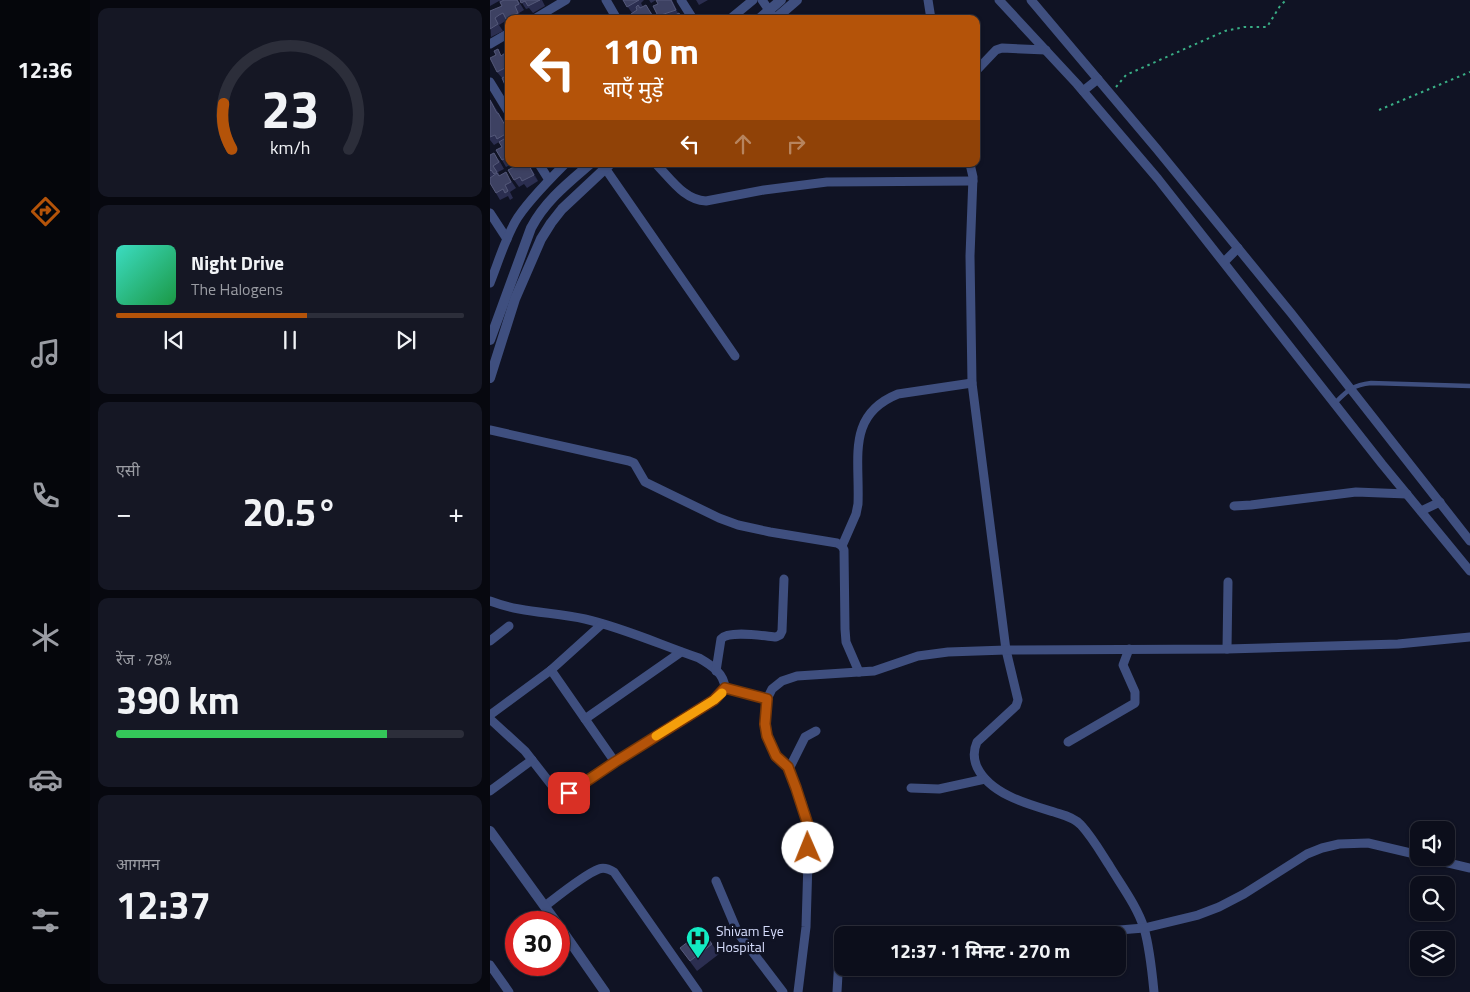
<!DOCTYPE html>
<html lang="hi">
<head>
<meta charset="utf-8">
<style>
  :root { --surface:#0c0e1b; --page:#151724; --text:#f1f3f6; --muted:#9a9ca3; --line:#2c2e3a; --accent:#b45309 }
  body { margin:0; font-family:"Titillium Web","Noto Sans Devanagari",sans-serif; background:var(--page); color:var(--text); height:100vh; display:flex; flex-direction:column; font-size:19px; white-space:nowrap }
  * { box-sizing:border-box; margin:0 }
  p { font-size:16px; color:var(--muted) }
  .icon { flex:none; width:28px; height:28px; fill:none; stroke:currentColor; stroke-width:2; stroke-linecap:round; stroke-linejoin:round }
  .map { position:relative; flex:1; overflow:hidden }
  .sheet { display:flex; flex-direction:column; gap:8px; padding:8px; background:#07080f; width:400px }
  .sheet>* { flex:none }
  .banner { position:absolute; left:15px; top:15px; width:475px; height:152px; border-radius:10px; box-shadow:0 1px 4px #0004,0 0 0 1px var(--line); background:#b45309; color:#fff; overflow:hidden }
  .tools { position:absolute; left:920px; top:821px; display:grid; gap:10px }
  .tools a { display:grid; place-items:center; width:45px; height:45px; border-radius:10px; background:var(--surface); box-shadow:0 1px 4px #0004,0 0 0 1px var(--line); font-size:25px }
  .speed { position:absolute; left:15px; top:911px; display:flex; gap:10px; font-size:25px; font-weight:700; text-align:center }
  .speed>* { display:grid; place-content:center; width:65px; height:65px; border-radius:50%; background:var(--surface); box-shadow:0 1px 4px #0004,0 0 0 1px var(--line); line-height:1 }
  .speed .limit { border:8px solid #d22; background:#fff; color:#111 }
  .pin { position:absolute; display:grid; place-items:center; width:42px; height:42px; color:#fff; margin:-21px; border-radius:10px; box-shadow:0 2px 8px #0006 }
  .me { position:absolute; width:55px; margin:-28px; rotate:359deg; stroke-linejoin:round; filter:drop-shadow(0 0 4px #0008) }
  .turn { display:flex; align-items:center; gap:18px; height:105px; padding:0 15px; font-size:22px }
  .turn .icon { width:65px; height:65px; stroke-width:2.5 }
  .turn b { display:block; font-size:35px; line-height:42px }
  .lanes { display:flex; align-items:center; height:48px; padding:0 15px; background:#0003; justify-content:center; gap:25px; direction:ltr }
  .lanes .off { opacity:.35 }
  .big { font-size:38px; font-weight:700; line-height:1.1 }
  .sheet .tile { flex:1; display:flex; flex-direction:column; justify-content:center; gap:8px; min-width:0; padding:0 18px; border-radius:10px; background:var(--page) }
  .sheet .dial { align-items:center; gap:0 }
  .dial svg { height:130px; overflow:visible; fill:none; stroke:var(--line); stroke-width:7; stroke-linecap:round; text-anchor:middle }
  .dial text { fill:var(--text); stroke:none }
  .song { display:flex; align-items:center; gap:15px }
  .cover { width:60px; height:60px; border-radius:8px; background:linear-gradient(135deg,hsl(170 70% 55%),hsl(140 70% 35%)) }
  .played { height:5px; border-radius:2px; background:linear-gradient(90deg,var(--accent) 55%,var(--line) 55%) }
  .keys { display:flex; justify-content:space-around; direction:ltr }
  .heat { display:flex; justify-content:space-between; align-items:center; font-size:28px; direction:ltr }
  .charge { height:8px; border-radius:4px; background:linear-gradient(90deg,#34c759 78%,var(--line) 0) }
  .trip { position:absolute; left:344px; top:926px; width:292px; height:50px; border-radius:10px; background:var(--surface); box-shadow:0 1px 4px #0004,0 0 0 1px var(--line); font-weight:700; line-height:50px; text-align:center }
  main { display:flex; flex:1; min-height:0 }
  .tab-bar { display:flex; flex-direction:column; width:90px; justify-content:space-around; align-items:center; background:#05060b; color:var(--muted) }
  .tab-bar .icon { width:35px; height:35px }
  .tab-bar .selected { color:var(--accent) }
  .tab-bar b { font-size:22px; color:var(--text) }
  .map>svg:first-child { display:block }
</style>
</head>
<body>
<main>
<nav class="tab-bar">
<b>12:36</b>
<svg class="icon selected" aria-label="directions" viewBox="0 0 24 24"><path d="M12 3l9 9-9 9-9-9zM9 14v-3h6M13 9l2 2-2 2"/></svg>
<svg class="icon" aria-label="music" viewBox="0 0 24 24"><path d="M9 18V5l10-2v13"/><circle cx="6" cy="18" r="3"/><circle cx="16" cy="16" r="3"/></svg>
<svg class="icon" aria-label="phone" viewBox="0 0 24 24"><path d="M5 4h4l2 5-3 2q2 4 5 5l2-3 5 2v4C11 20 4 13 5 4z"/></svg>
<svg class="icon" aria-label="climate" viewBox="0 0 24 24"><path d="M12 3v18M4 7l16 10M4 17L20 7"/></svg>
<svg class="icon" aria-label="car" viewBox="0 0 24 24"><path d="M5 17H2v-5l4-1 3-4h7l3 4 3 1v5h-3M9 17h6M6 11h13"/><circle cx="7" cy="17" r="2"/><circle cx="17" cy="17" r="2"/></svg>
<svg class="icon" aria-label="filters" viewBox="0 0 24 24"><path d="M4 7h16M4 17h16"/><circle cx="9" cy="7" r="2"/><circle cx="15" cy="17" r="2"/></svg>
</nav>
<section class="sheet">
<div class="tile dial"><svg viewBox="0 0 100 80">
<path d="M14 69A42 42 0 1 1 86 69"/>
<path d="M14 69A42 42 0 0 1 9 41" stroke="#b45309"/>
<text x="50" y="56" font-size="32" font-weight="700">23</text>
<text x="50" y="72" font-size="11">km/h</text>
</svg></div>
<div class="tile">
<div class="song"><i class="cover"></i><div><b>Night Drive</b><p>The Halogens</p></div></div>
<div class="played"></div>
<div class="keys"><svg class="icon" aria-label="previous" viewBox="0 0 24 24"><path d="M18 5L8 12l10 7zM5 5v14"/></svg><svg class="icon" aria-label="pause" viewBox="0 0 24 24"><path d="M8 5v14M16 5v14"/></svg><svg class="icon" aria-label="next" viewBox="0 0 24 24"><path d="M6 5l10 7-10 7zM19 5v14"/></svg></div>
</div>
<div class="tile"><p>एसी</p>
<div class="heat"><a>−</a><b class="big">20.5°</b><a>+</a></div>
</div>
<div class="tile"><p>रेंज · 78%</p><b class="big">390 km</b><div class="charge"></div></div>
<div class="tile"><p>आगमन</p><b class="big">12:37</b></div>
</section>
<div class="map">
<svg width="980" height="992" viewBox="0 0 980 992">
  <rect width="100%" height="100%" fill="#101324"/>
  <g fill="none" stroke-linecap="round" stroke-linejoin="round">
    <g stroke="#39ad85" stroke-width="2" stroke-dasharray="2.5 4" stroke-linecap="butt">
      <polyline points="626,87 636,75 735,31 754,27 777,27 790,6 796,0"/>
      <polyline points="889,110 980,72"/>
    </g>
    <path stroke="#3f4f7f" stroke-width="4.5" d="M845 403C857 391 862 385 881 383L980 386"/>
    <g stroke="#3f4f7f" stroke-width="9">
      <polyline points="116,0 127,19"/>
      <polyline points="191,0 203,19"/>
      <polyline points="272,0 283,16"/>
      <polyline points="438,0 441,19"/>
      <polyline points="509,0 587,84 668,179 892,464 980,571"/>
      <polyline points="541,0 666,148 801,313 980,541"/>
      <polyline points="44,19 76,0"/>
      <polyline points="240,19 263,0"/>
      <polyline points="0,44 19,33"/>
      <polyline points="486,71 506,50 512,48 556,50"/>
      <polyline points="0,82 19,113"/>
      <polyline points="593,91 608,79"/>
      <polyline points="49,164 59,180"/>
      <path d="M166 164C181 179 194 200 216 201L274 190 337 182 483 181"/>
      <path d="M480 164 483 177 480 256 482 383 516 650 528 700 526 706 487 742C483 751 483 758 487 767 500 794 537 804 564 812 573 815 584 817 591 825 602 837 610 851 619 865 631 885 647 906 654 928 660 949 662 971 664 992"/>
      <polyline points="115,168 245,356"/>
      <polyline points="0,213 17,239"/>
      <polyline points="734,262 748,248"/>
      <path d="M0 283C8 263 14 242 25 222 35 204 60 179 75 164"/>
      <polyline points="0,430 139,461 144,463 155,482 229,518 248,525 280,532 347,543 352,546 354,550 355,629 356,642 369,672"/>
      <polyline points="744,506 761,505 866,492 917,494"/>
      <polyline points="931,511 950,502"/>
      <path d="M352 546 366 514 368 504C370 458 356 415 408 394L482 383"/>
      <path d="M0 601C31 613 64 612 95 619 134 628 171 645 209 658 221 665 234 673 235 688L224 699 125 762 79 793 72 795 67 792 35 751 0 719"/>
      <polyline points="0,641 19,626"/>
      <polyline points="737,649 738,582"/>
      <polyline points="61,670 125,762"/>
      <path d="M226 671 231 639C239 630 274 636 286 637L290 635 292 631 294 579"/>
      <polyline points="235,688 277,699"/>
      <polyline points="0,715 61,670 112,624"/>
      <polyline points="95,719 191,652"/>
      <polyline points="578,742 645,703 645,692 633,665 639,649"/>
      <polyline points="299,769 315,737 326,731"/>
      <polyline points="421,788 449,789 495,779"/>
      <polyline points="0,791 42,760"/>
      <polyline points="937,858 980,868"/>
      <polyline points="226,881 248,933 293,992"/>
      <path d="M55 906C68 896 95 874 109 869 114 867 119 869 124 872L208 992"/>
      <polyline points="592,933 654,928 708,915 729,907 754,894 817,854 832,848 849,844 878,843 929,855"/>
      <polyline points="0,965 19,992"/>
      <polyline points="308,992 316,927 319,828 312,803 298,767 286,756 277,736 275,724 277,699 282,689 292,681 307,676 384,671 428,656 458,652 516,650 737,649 908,644 980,637"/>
      <polyline points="347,992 349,957"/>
    </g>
    <g stroke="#3f4f7f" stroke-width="10">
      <polyline points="269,19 291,0"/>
      <polyline points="285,19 307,0"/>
      <path d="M0 340 41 228C55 201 78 183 100 164"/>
      <polyline points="0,378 25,299 51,239 61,223 72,209 120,164"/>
      <polyline points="0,831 66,922"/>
      <polyline points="69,926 115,992"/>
    </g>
  </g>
  <g fill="#2b2e50">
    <polygon points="0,0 28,0 34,10 29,13 33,19 19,19 19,23 17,20 9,25 13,31 1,37 0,11 6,10 12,6 9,1 0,6"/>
    <polygon points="30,0 52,0 55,6 43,13 39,8 36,9"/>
    <polygon points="133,0 154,0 151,3 153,7 161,12 165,19 143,19 142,13"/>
    <polygon points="159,0 182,0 188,13 193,19 170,19 168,16 168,4 166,0 161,3"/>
    <polygon points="206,0 218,0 209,5"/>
    <polygon points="12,55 19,58 19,92 12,78 7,72"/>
    <polygon points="0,99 19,130 19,164 39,164 48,181 37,188 34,184 29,187 24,180 24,167 22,164 16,167 12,160 12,147 9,142 4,145 0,140"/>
    <polygon points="0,155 9,160 14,169 8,172 10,176 20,179 26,188 20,192 23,198 20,200 18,196 10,200 0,183"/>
    <polygon points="222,944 229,954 207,971 190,948"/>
  </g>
  <g fill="#181b37">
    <polygon points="181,0 182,0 190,16 186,10"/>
    <polygon points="0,99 12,120 7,113 0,100"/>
    <polygon points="8,113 13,119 19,130 19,132"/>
    <polygon points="38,164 39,164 48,181 44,175"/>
  </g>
  <g fill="#3d4162" stroke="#55597a">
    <polygon points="14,0 27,0 29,4 25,6 28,13 16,19 13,13 9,15 5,18 8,24 0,29 0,11 12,6 10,2"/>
    <polygon points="30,0 50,0 38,6 35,1 31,3"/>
    <polygon points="133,0 149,0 137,7"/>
    <polygon points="166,0 181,0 186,10 168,16 163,6 168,4"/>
    <polygon points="148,5 150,8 156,5 162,15 158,17 159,19 143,19 141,14 147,10 146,7"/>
    <polygon points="189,13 192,19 178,19"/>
    <polygon points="8,49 11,56 15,53 19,61 15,63 17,67 7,72 0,58 6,55 4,51"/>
    <polygon points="19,70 19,92 18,92 12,78 18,75 16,71"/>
    <polygon points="0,100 7,113 8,113 19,132 7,139 5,135 0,137"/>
    <polygon points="19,136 19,159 18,157 12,160 6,150 12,147 9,142"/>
    <polygon points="4,153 9,162 3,166 7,172 4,174 1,170 0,171 0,155"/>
    <polygon points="22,164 38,164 44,175 32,181 30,177 24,180 18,170 24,167"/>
    <polygon points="16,172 21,182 15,185 18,191 15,193 13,189 6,193 0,183 0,178 7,173 9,176"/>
    <polygon points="212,931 222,944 200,961 190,948"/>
  </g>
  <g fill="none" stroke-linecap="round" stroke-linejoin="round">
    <g stroke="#753606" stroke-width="12">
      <polyline id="route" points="79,793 125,762 224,700 235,688 277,699 275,724 277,736 286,756 298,767 306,788 319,828 318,848"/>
    </g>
    <use href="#route" stroke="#b45309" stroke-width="9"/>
    <polyline stroke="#f59e0b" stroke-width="9" points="166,736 224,700 232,693"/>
  </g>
  <defs>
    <g id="hospital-pin" transform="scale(1.25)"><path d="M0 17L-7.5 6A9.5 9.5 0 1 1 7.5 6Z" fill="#13ebc3" stroke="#101324"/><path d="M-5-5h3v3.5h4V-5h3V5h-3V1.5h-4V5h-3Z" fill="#111"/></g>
  </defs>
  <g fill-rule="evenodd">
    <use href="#hospital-pin" x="208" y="938"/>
  </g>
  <g text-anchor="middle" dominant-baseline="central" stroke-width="5" stroke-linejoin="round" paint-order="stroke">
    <g font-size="14" fill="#d6ddfc" stroke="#101324" text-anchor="start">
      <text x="226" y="930">Shivam Eye<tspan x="226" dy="16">Hospital</tspan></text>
    </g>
  </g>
</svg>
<div class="tools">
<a><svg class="icon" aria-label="sound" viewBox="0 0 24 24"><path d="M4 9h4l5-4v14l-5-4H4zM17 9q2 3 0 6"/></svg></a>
<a><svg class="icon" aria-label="search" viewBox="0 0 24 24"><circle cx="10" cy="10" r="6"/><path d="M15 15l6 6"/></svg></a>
<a><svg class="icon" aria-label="layers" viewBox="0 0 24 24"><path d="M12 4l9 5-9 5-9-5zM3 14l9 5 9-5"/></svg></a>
</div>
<div class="speed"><div class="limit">30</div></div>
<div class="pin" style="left:79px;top:793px;background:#d93025"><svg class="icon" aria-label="arrive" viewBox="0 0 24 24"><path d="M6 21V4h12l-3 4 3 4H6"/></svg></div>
<svg class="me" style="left:318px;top:848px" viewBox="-20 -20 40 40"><circle r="19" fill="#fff"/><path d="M0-13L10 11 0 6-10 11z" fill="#b45309"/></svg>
<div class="trip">12:37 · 1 मिनट · 270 m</div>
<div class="banner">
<div class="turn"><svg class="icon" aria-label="left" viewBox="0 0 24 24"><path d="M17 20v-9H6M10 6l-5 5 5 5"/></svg><div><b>110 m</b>बाएँ मुड़ें</div></div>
<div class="lanes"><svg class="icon" aria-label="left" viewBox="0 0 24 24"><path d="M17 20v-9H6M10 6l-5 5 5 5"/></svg><svg class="icon off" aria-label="ahead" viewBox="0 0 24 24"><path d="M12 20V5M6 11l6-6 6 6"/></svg><svg class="icon off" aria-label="right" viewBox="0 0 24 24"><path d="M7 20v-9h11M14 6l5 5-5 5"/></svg></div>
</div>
</div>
</main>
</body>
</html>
